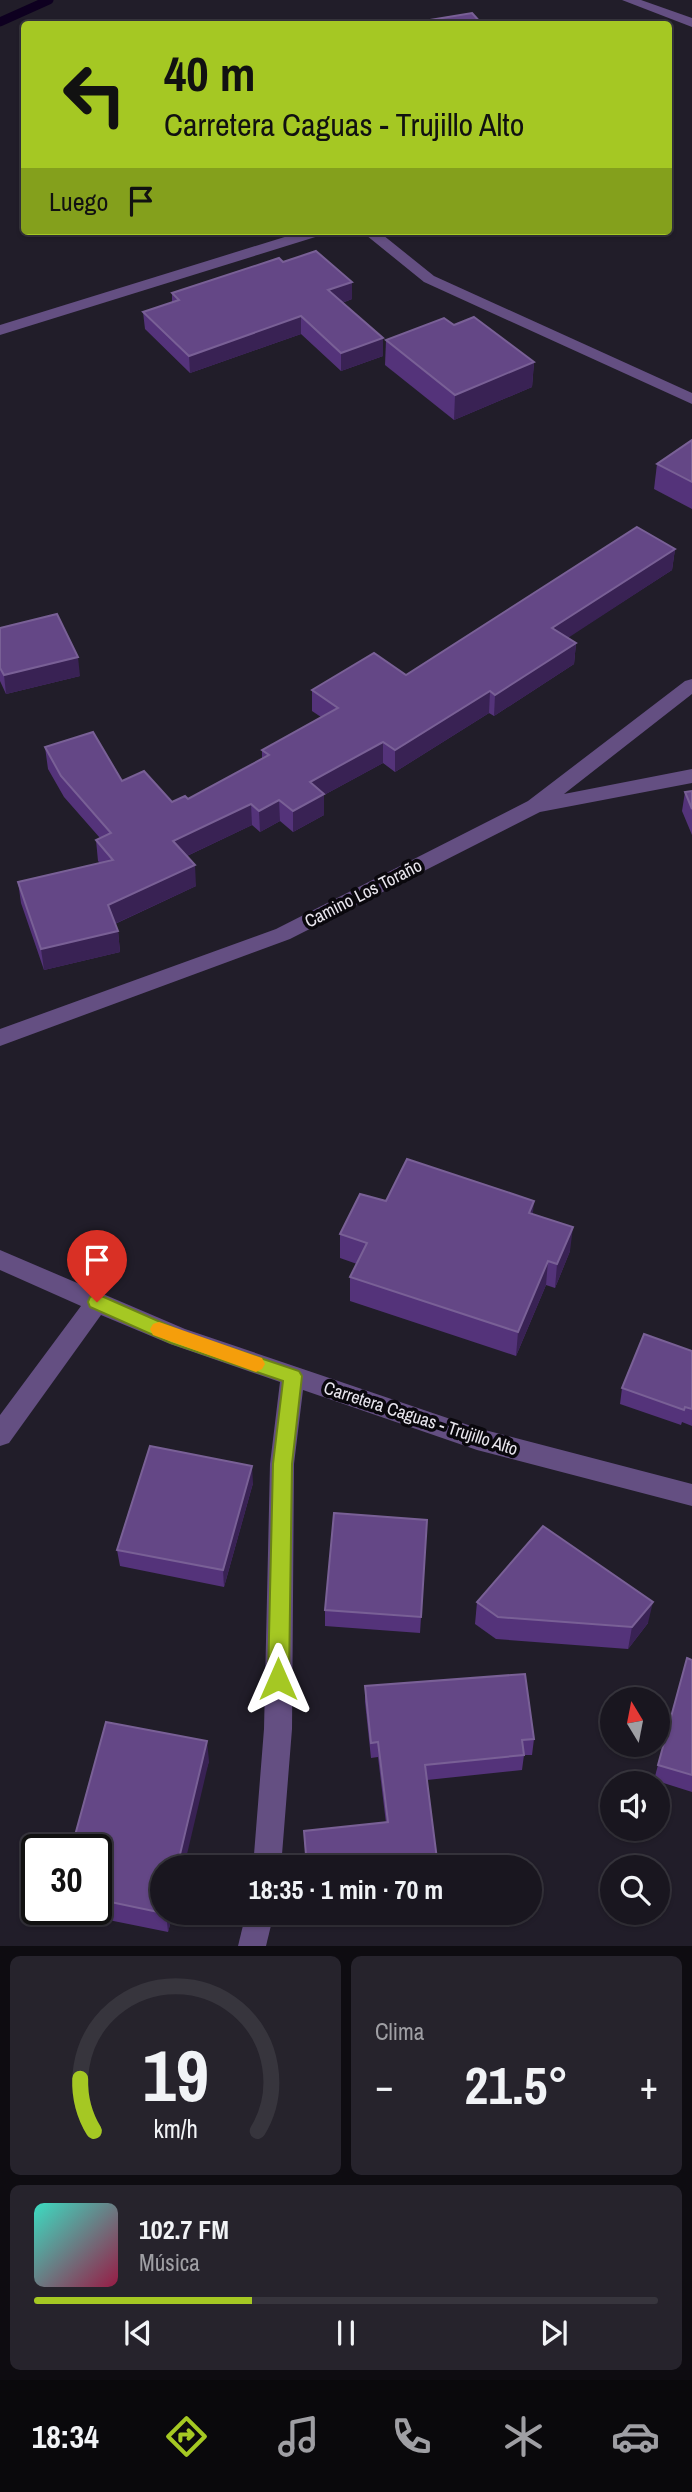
<!DOCTYPE html>
<html lang="es">
<head>
<meta charset="utf-8">
<style>
  :root { --surface:#19161f; --page:#26232c; --text:#f1f3f6; --muted:#9f9fa4; --line:#37353d; --accent:#a5c823 }
  body { margin:0; font-family:"Archivo Narrow",sans-serif; background:var(--page); color:var(--text); height:100vh; display:flex; flex-direction:column; font-size:26px; white-space:nowrap }
  * { box-sizing:border-box; margin:0 }
  p { font-size:23px; color:var(--muted) }
  .icon { flex:none; width:38px; height:38px; fill:none; stroke:currentColor; stroke-width:2; stroke-linecap:round; stroke-linejoin:round }
  .map { position:relative; height:1946px; overflow:hidden }
  .side { display:flex; flex-direction:column; gap:10px; padding:10px; background:#0e0c11; flex:1 }
  .side>* { flex:none }
  .hud { position:absolute; left:21px; top:21px; width:651px; height:214px; border-radius:7px; box-shadow:0 2px 5px #0004,0 0 0 2px var(--line); background:#a5c823; color:#111; overflow:hidden }
  .needle { width:46px; rotate:350deg }
  .controls { position:absolute; left:600px; top:1687px; display:grid; gap:14px }
  .controls a { display:grid; place-items:center; width:70px; height:70px; border-radius:50%; background:var(--surface); box-shadow:0 2px 5px #0004,0 0 0 2px var(--line); font-size:35px }
  .speed { position:absolute; left:21px; top:1834px; display:flex; gap:14px; font-size:35px; font-weight:700; text-align:center }
  .speed>* { display:grid; place-content:center; width:91px; height:91px; border-radius:50%; background:var(--surface); box-shadow:0 2px 5px #0004,0 0 0 2px var(--line); line-height:1 }
  .speed .limit { border:4px solid #111; border-radius:10px; background:#fff; color:#111 }
  .pin { position:absolute; display:grid; place-items:center; width:60px; height:60px; color:#fff; margin:-72px -30px; border-radius:50% 50% 50% 0; rotate:-45deg; box-shadow:0 0 7px #0007 }
  .pin .icon { rotate:45deg }
  .me { position:absolute; width:77px; margin:-38px; rotate:0deg; stroke-linejoin:round; filter:drop-shadow(0 0 5px #0008) }
  .turn { display:flex; align-items:center; gap:24px; height:147px; padding:0 28px; font-size:32px }
  .turn .icon { width:91px; height:91px; stroke-width:2.5 }
  .turn b { display:block; font-size:49px; line-height:60px }
  .then { display:flex; align-items:center; height:66px; padding:0 28px; background:#0003; gap:14px; font-size:26px }
  .big { font-size:52px; font-weight:800; line-height:1.1 }
  .side .tile { flex:1; display:flex; flex-direction:column; justify-content:center; gap:10px; min-width:0; padding:0 24px; border-radius:10px; background:var(--page) }
  .side .dial { align-items:center; gap:0 }
  .dial svg { height:182px; overflow:visible; fill:none; stroke:var(--line); stroke-width:7; stroke-linecap:round; text-anchor:middle }
  .dial text { fill:var(--text); stroke:none }
  .song { display:flex; align-items:center; gap:21px }
  .cover { width:84px; height:84px; border-radius:10px; background:linear-gradient(135deg,hsl(170 70% 55%),hsl(340 70% 35%)) }
  .played { height:7px; border-radius:4px; background:linear-gradient(90deg,var(--accent) 35%,var(--line) 35%) }
  .keys { display:flex; justify-content:space-around; direction:ltr }
  .heat { display:flex; justify-content:space-between; align-items:center; font-size:38px; direction:ltr }
  .side .tiles { flex:1; display:grid; gap:10px; grid-template-columns:1fr 1fr }
  .tile:last-child { grid-column:span 2 }
  .trip { position:absolute; left:150px; top:1855px; width:392px; height:70px; border-radius:35px; background:var(--surface); box-shadow:0 2px 5px #0004,0 0 0 2px var(--line); font-weight:800; line-height:70px; text-align:center }
  .menu { display:flex; height:112px; justify-content:space-around; align-items:center; background:#0a090c; color:var(--muted) }
  .menu .icon { width:49px; height:49px }
  .menu .active { color:var(--accent) }
  .menu b { font-size:32px; color:var(--text) }
  .map>svg:first-child { display:block }
</style>
</head>
<body>
<div class="map">
<svg width="692" height="1946" viewBox="0 0 692 1946">
  <rect width="100%" height="100%" fill="#211d29"/>
  <g fill="none" stroke-linecap="round" stroke-linejoin="round">
    <polyline stroke="#0e0020" stroke-width="9" points="0,22 49,0"/>
    <g fill="#644f82" fill-rule="evenodd">
      <polygon points="622,0 641,0 692,18 692,27"/>
      <polygon points="304,231 328,231 325,234 0,335 0,325"/>
      <polygon points="361,231 378,231 434,276 692,393 692,404 424,282"/>
      <polygon points="692,679 692,694 564,794 692,769 692,783 540,812 290,939 0,1046 0,1029 276,929 528,801 685,681"/>
      <polygon points="0,1250 185,1329 477,1428 692,1484 692,1506 477,1450 303,1390 294,1464 292,1729 281,1867 253,1867 264,1729 270,1464 280,1382 170,1344 101,1315 9,1443 0,1446 0,1415 81,1306 0,1270"/>
      <polygon points="246,1913 274,1913 266,1946 238,1946"/>
    </g>
  </g>
  <g fill="#54337a">
    <polygon points="283,262 352,299 342,303 383,356 341,371 301,334 190,373 145,329 143,312 172,302 172,293"/>
    <polygon points="454,325 534,362 532,387 454,420 385,365 386,340"/>
    <polygon points="692,440 692,509 654,489 657,464"/>
    <polygon points="675,549 672,570 568,637 576,643 574,664 494,716 489,713 395,772 383,763 324,795 324,815 293,832 280,821 260,832 252,825 187,856 196,886 115,924 118,931 120,952 44,970 21,903 18,882 100,863 98,861 96,840 100,838 64,797 48,769 45,747 172,802 188,799 262,759 262,750 321,717 312,711 312,690 406,675"/>
    <polygon points="0,628 80,676 6,694 0,681"/>
    <polygon points="692,791 692,835 682,811 685,792"/>
    <polygon points="386,1201 533,1214 570,1251 555,1288 546,1285 516,1356 350,1301 350,1277 357,1264 340,1258 340,1234"/>
    <polygon points="692,1351 692,1426 682,1422 681,1425 620,1404 622,1388"/>
    <polygon points="253,1483 224,1587 120,1566 117,1550"/>
    <polygon points="427,1520 420,1633 325,1626 325,1610"/>
    <polygon points="477,1602 648,1623 628,1649 496,1639 475,1624"/>
    <polygon points="692,1660 692,1792 654,1780 658,1765"/>
    <polygon points="365,1686 534,1739 532,1755 524,1755 522,1770 427,1780 438,1867 306,1867 304,1831 386,1823 378,1757 371,1758 365,1702"/>
    <polygon points="209,1761 163,1913 173,1913 168,1932 64,1911 64,1909 96,1909 96,1850"/>
    <polygon points="310,1913 379,1913 310,1920"/>
  </g>
  <g fill="#392254">
    <polygon points="352,282 352,299 328,308 328,290"/>
    <polygon points="301,316 301,334 190,373 189,356"/>
    <polygon points="383,338 383,356 341,371 341,353"/>
    <polygon points="534,362 532,387 454,420 455,395"/>
    <polygon points="675,549 672,570 551,649 552,628"/>
    <polygon points="576,643 574,664 494,716 495,695"/>
    <polygon points="78,657 80,676 6,694 4,675"/>
    <polygon points="490,691 489,713 395,772 395,750"/>
    <polygon points="383,742 383,763 324,795 324,815 293,832 293,811 310,782"/>
    <polygon points="279,800 280,821 260,832 259,811"/>
    <polygon points="251,804 252,825 174,862 173,841"/>
    <polygon points="195,865 196,886 110,926 108,905"/>
    <polygon points="118,931 120,952 44,970 41,949"/>
    <polygon points="534,1201 532,1225 529,1213"/>
    <polygon points="573,1227 570,1251 555,1288 557,1264"/>
    <polygon points="548,1261 546,1285 516,1356 518,1332"/>
    <polygon points="252,1466 253,1483 224,1587 223,1570"/>
    <polygon points="653,1602 648,1623 628,1649 632,1627"/>
    <polygon points="207,1741 209,1761 184,1867 177,1867"/>
    <polygon points="166,1913 173,1913 168,1932"/>
  </g>
  <g fill="#644786" stroke="#796096" stroke-width="2">
    <polygon points="472,13 482,24 413,24 412,23"/>
    <polygon points="316,251 352,282 328,290 383,338 341,353 301,316 189,356 143,312 179,300 172,293 279,258 283,262"/>
    <polygon points="474,317 534,362 455,395 386,340 444,318 454,325"/>
    <polygon points="692,440 692,482 657,464"/>
    <polygon points="637,527 675,549 552,628 576,643 495,695 490,691 395,750 383,742 310,782 324,794 293,811 279,800 259,811 251,804 173,841 195,865 108,905 118,931 41,949 18,882 113,860 96,840 111,833 61,776 45,747 93,732 122,781 144,771 172,802 185,796 188,799 269,755 262,750 338,708 312,690 374,653 406,675"/>
    <polygon points="57,614 78,657 4,675 0,668 0,628"/>
    <polygon points="692,791 692,809 685,792"/>
    <polygon points="407,1159 534,1201 529,1213 573,1227 557,1264 548,1261 518,1332 350,1277 367,1243 340,1234 360,1194 386,1201"/>
    <polygon points="644,1334 692,1351 692,1409 685,1407 684,1410 622,1388"/>
    <polygon points="150,1446 252,1466 223,1570 117,1550"/>
    <polygon points="334,1513 427,1520 421,1617 325,1610"/>
    <polygon points="543,1526 653,1602 632,1627 498,1617 477,1602"/>
    <polygon points="687,1658 692,1660 692,1775 658,1765"/>
    <polygon points="525,1674 534,1739 522,1740 524,1755 425,1765 438,1867 307,1867 304,1831 388,1822 378,1742 371,1743 365,1686"/>
    <polygon points="106,1722 207,1741 177,1867 163,1867 163,1913 96,1899 96,1850 71,1850"/>
  </g>
  <polygon fill="#a5c823" stroke="#6b8217" stroke-width="2" points="97,1294 183,1332 299,1371 302,1376 292,1464 289,1679 286,1686 278,1689 271,1686 268,1679 273,1464 283,1381 171,1343 90,1307 88,1302 90,1297"/>
  <polygon fill="#f59e0b" points="159,1322 262,1358 265,1364 262,1369 256,1372 153,1335 150,1329 153,1324"/>
  <g text-anchor="middle" dominant-baseline="central" stroke-width="7" stroke-linejoin="round" paint-order="stroke">
    <g font-size="18" fill="#e9e6ee" stroke="#0a080d">
      <text transform="translate(363 893) rotate(-27)">Camino Los Toraño</text>
      <text transform="translate(421 1418) rotate(18)">Carretera Caguas - Trujillo Alto</text>
    </g>
  </g>
</svg>
<div class="controls">
<a><svg class="needle" viewBox="-14 -14 28 28"><path d="M0-13l5 13h-10z" fill="#e53935"/><path d="M0 13l5-13h-10z" fill="#9f9fa4"/></svg></a>
<a><svg class="icon" aria-label="sound" viewBox="0 0 24 24"><path d="M4 9h4l5-4v14l-5-4H4zM17 9q2 3 0 6"/></svg></a>
<a><svg class="icon" aria-label="search" viewBox="0 0 24 24"><circle cx="10" cy="10" r="6"/><path d="M15 15l6 6"/></svg></a>
</div>
<div class="speed"><div class="limit">30</div></div>
<div class="pin" style="left:97px;top:1302px;background:#d93025"><svg class="icon" aria-label="arrive" viewBox="0 0 24 24"><path d="M6 21V4h12l-3 4 3 4H6"/></svg></div>
<svg class="me" style="left:278px;top:1679px" viewBox="-20 -20 40 40"><path d="M0-17L14 15 0 8-14 15z" fill="#a5c823" stroke="#fff" stroke-width="4"/></svg>
<div class="trip">18:35 · 1 min · 70 m</div>
<div class="hud">
<div class="turn"><svg class="icon" aria-label="left" viewBox="0 0 24 24"><path d="M17 20v-9H6M10 6l-5 5 5 5"/></svg><div><b>40 m</b>Carretera Caguas - Trujillo Alto</div></div>
<div class="then">Luego<svg class="icon" aria-label="arrive" viewBox="0 0 24 24"><path d="M6 21V4h12l-3 4 3 4H6"/></svg></div>
</div>
</div>
<section class="side">
<div class="tiles">
<div class="tile dial"><svg viewBox="0 0 100 80">
<path d="M14 69A42 42 0 1 1 86 69"/>
<path d="M14 69A42 42 0 0 1 8 46" stroke="#a5c823"/>
<text x="50" y="56" font-size="32" font-weight="700">19</text>
<text x="50" y="72" font-size="11">km/h</text>
</svg></div>
<div class="tile"><p>Clima</p>
<div class="heat"><a>−</a><b class="big">21.5°</b><a>+</a></div>
</div>
<div class="tile">
<div class="song"><i class="cover"></i><div><b>102.7 FM</b><p>Música</p></div></div>
<div class="played"></div>
<div class="keys"><svg class="icon" aria-label="previous" viewBox="0 0 24 24"><path d="M18 5L8 12l10 7zM5 5v14"/></svg><svg class="icon" aria-label="pause" viewBox="0 0 24 24"><path d="M8 5v14M16 5v14"/></svg><svg class="icon" aria-label="next" viewBox="0 0 24 24"><path d="M6 5l10 7-10 7zM19 5v14"/></svg></div>
</div>
</div>
</section>
<nav class="menu">
<b>18:34</b>
<svg class="icon active" aria-label="directions" viewBox="0 0 24 24"><path d="M12 3l9 9-9 9-9-9zM9 14v-3h6M13 9l2 2-2 2"/></svg>
<svg class="icon" aria-label="music" viewBox="0 0 24 24"><path d="M9 18V5l10-2v13"/><circle cx="6" cy="18" r="3"/><circle cx="16" cy="16" r="3"/></svg>
<svg class="icon" aria-label="phone" viewBox="0 0 24 24"><path d="M5 4h4l2 5-3 2q2 4 5 5l2-3 5 2v4C11 20 4 13 5 4z"/></svg>
<svg class="icon" aria-label="climate" viewBox="0 0 24 24"><path d="M12 3v18M4 7l16 10M4 17L20 7"/></svg>
<svg class="icon" aria-label="car" viewBox="0 0 24 24"><path d="M5 17H2v-5l4-1 3-4h7l3 4 3 1v5h-3M9 17h6M6 11h13"/><circle cx="7" cy="17" r="2"/><circle cx="17" cy="17" r="2"/></svg>
</nav>
</body>
</html>
